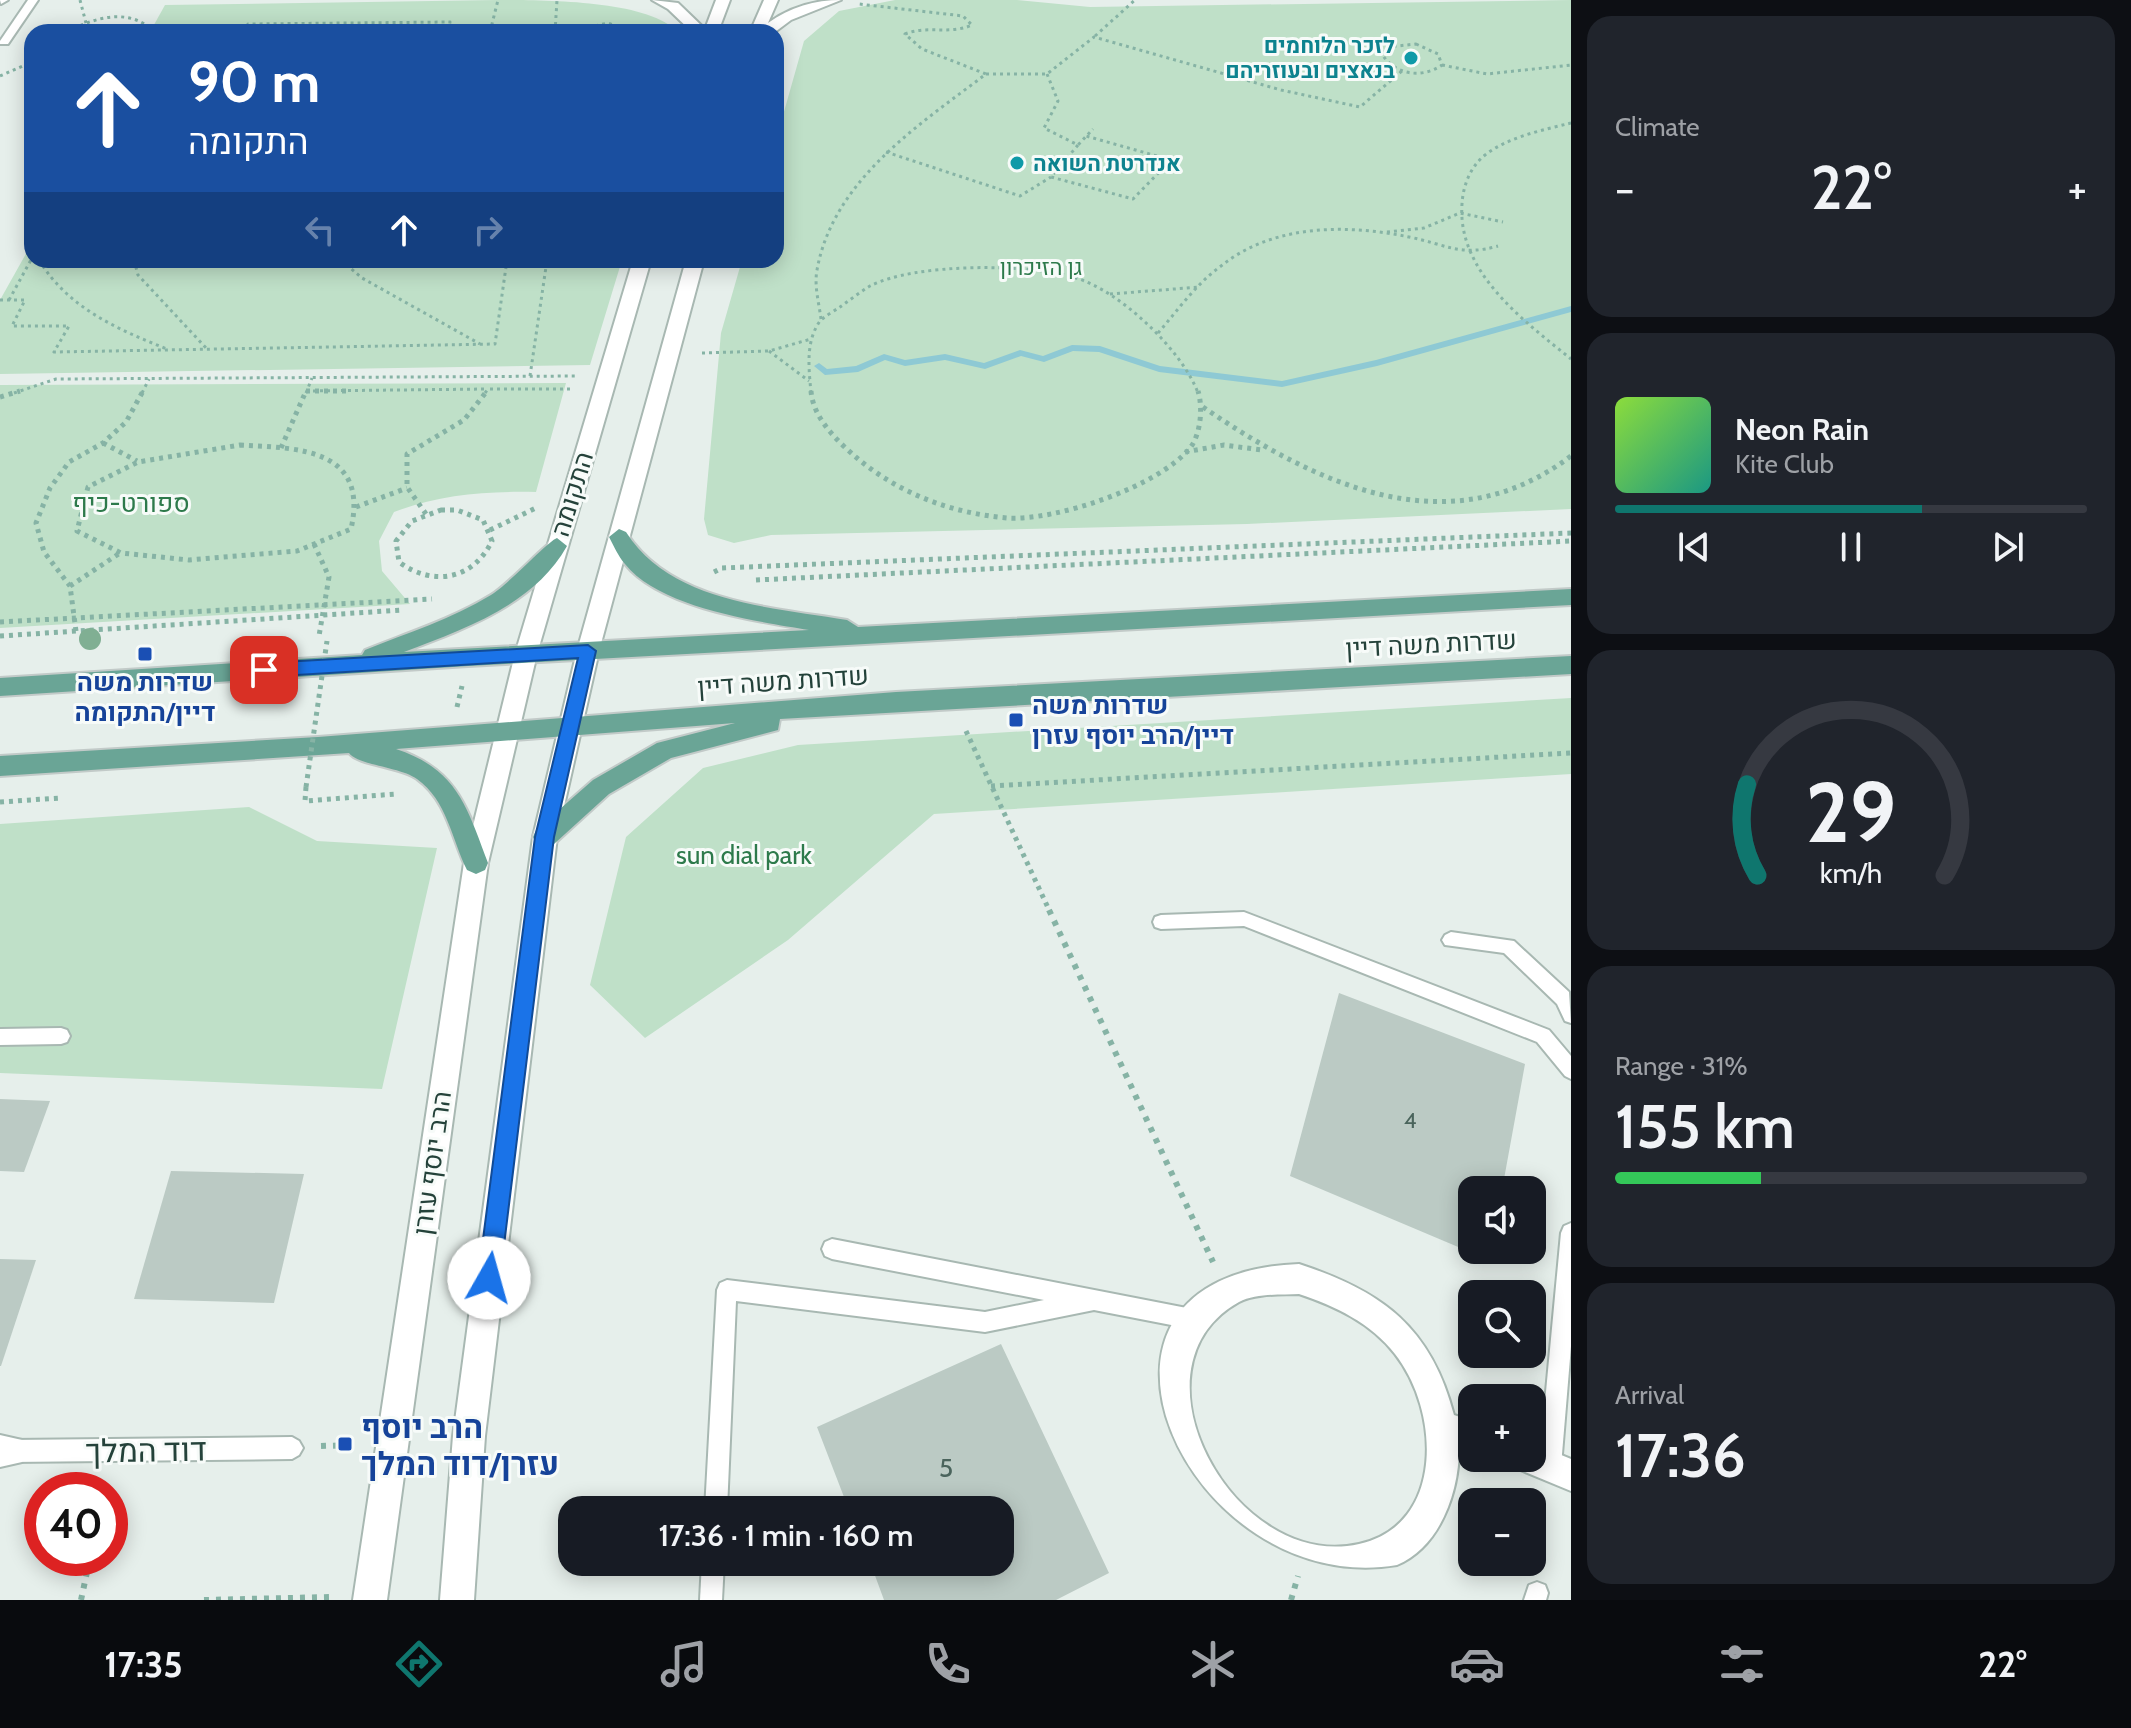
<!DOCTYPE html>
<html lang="en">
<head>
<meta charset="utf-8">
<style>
  :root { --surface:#171b24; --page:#20242c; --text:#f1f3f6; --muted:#9ea1a6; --line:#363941; --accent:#0f766e }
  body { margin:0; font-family:Cabin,Heebo,sans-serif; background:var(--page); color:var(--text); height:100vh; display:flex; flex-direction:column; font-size:30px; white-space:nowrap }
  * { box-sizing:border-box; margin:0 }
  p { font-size:26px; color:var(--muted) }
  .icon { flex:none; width:44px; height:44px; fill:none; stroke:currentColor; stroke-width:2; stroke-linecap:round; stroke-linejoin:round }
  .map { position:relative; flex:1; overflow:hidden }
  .details { display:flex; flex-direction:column; gap:16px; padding:16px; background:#0d0f14; width:560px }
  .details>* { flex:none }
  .top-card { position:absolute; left:24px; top:24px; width:760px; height:244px; border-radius:24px; box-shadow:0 4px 20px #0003; background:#1a4fa0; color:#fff; overflow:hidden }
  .tools { position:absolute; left:1458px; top:1176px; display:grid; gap:16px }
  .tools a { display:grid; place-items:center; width:88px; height:88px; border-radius:16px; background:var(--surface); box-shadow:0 4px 20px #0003; font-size:40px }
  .speed { position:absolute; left:24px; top:1472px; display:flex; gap:16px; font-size:40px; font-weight:700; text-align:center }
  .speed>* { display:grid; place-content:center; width:104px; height:104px; border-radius:50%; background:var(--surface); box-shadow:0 4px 20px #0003; line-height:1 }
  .speed .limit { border:12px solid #d22; background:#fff; color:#111 }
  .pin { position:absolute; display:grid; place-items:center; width:68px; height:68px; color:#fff; margin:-34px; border-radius:16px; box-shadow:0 4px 12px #0006 }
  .me { position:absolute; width:88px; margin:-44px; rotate:7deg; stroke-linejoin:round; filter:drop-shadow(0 0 6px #0008) }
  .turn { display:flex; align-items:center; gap:28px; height:168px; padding:0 32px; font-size:36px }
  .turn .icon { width:104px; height:104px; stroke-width:2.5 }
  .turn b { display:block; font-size:56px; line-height:68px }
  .lanes { display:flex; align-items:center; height:76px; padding:0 32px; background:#0003; justify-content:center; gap:40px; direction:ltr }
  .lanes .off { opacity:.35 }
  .big { font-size:60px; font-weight:600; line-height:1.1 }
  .details .widget { flex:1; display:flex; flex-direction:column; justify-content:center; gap:12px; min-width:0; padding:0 28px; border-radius:24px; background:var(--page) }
  .details .dial { align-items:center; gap:0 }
  .dial svg { height:208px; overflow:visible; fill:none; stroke:var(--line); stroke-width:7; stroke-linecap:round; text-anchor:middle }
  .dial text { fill:var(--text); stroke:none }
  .song { display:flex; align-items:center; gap:24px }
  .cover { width:96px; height:96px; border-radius:12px; background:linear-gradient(135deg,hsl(90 70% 55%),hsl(170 70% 35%)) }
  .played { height:8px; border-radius:4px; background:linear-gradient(90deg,var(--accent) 65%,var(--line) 65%) }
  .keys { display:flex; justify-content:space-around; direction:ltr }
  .heat { display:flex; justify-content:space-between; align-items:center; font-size:44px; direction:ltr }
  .charge { height:12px; border-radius:6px; background:linear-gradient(90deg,#34c759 31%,var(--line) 0) }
  .trip { position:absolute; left:558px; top:1496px; width:456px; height:80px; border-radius:24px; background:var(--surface); box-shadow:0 4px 20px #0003; font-weight:600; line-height:80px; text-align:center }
  .tab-bar { display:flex; height:128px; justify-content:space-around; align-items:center; background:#090b0e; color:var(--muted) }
  .tab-bar .icon { width:56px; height:56px }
  .tab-bar .active { color:var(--accent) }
  .tab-bar b { font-size:36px; color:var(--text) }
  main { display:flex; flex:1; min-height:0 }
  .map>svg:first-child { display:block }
</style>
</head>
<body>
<main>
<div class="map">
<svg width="1571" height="1600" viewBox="0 0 1571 1600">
  <rect width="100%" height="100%" fill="#e6efeb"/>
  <g fill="#bfe0c8">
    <path d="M497 0C544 0 649 0 677 32H150L165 5Z"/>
    <polygon points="895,0 1017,0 1090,7 1571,0 1571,509 1247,524 771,535 734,543 708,535 704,519 721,333 742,260 776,260 776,140 804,41 839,11"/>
    <polygon points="32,243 32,260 622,260 590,365 0,374 0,300"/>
    <path d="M566 383 536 492C486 491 441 494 394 512L379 541 382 571 410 604 0 628V385Z"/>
    <polygon points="1571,698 1571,774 934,814 788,940 645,1038 590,985 626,837 703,768 798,745"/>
    <polygon points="249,807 317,841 437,848 382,1089 0,1073 0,824"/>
  </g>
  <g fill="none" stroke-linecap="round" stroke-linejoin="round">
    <polygon fill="#8ec9d4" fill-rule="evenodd" points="1571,306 1571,312 1377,366 1282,387 1159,372 1099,352 1073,351 1044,362 1021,356 985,369 945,360 905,366 885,360 858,372 825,375 814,366 819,363 827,369 856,366 884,354 905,360 945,354 984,363 1020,350 1043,356 1072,345 1100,346 1160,366 1282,381 1376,360"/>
  </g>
  <g fill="#bbcac4">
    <polygon points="1339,993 1525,1064 1502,1190 1472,1190 1472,1250 1491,1250 1489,1260 1290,1176"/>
    <polygon points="0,1099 50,1101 24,1172 0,1171"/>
    <polygon points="171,1171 304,1174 274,1303 134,1299"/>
    <polygon points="0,1259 36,1260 1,1366 0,1366"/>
    <polygon points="1001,1344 1109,1573 1056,1600 884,1600 870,1562 1000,1562 1000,1510 849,1510 817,1427"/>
  </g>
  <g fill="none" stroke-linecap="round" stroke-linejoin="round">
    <g stroke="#a8b8b2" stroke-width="4">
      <g id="service">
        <polygon points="28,0 38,0 8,44 0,44 0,41"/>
        <polygon points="1244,912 1549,1030 1571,1056 1571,1079 1565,1076 1537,1042 1244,926 1161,929 1155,927 1153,922 1155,917 1161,915"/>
        <polygon points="1451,932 1514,941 1569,992 1571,1023 1565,1021 1557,1004 1504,953 1445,945 1442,940 1445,935"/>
        <polygon points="61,1028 67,1030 70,1036 67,1042 61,1044 0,1045 0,1029"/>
        <polygon points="1571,1223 1571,1346 1561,1466 1558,1474 1550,1477 1542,1474 1539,1466 1561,1233 1564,1226"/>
        <polygon points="832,1239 1197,1310 1204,1313 1207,1320 1204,1327 1197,1330 1094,1310 985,1332 736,1301 727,1510 705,1510 717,1290 720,1283 727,1280 985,1312 1044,1300 832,1259 825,1256 822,1249 825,1242"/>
        <polygon points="292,1437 299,1441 303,1448 299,1455 292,1459 11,1462 4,1458 0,1451 4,1444 11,1440"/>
        <polygon points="702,1562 724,1562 722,1600 700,1600"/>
        <polygon points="1537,1582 1545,1585 1548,1593 1546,1600 1524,1600 1529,1585"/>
      </g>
    </g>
    <g stroke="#a8b8b2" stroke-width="4">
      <g id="minor">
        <path d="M1299 1264C1382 1291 1431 1327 1454 1415L1472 1421V1453L1459 1448C1459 1492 1440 1547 1397 1565 1188 1600 1037 1274 1299 1264ZM1299 1294C1335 1306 1371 1323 1395 1354 1440 1411 1445 1525 1359 1544 1234 1572 1122 1367 1239 1302 1256 1293 1281 1295 1299 1294Z"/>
        <polygon points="0,1435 22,1440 27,1451 22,1462 0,1467"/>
        <polygon points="1532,1443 1571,1459 1571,1491 1518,1469 1513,1458 1532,1458"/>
      </g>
    </g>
    <g stroke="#a8b8b2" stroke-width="4">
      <g id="tertiary">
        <polygon points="0,0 8,0 1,4"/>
        <polygon points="652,0 678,3 705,29 716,0 730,0 718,32 692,32 668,9"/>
        <path d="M764 0H778L768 23C790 7 815 0 841 0L791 20 775 32H750Z"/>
        <polygon points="633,260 651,260 537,654 488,863 387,1600 353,1600 464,863 515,654"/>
        <polygon points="686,260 704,260 599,651 557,837 485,1436 474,1600 440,1600 453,1436 533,837 577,651"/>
      </g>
    </g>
    <g stroke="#c2cac8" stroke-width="4">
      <g id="primary">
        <path d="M619 529 626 532C671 603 771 607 847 620L858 627 1571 589V605L468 666 0 696V678L362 655 365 650C407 633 452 619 491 595 509 584 548 541 557 538L567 546C534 605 464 629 404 652L809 630C756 621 660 608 625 564 618 556 614 546 609 537Z"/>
        <path d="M1571 656V674L780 719 778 730 671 758 609 794 554 844 545 847 536 844 533 837 536 830 593 780 657 743 735 723 396 749C457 769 467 807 488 863L485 870 476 874 467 870C452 840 447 800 417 779 401 767 357 765 349 753L0 776V756L318 737 896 692Z"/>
      </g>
    </g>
    <g stroke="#86b3a5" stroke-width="3" stroke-dasharray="3 4" stroke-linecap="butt">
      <polyline points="80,0 86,23"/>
      <path d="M68 32C94 17 131 7 154 32"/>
      <polyline points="243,32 248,24 450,22 448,32"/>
      <polyline points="490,32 498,0"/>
      <polyline points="555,32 557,0"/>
      <polyline points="568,32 608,23 634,32"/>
      <polyline points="1095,36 1135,0"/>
      <path d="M1416 44 1438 54 1442 65C1422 79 1395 75 1382 54L1388 47Z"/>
      <polyline points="1442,65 1487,74 1571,65"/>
      <polyline points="32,71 27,73 28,82 32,83"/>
      <polyline points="986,74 1047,74 1094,37 1281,90 1360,107 1402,71"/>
      <polyline points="1047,74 1058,101 1044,128 1078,145 1093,129"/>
      <polyline points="0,76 32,62"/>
      <path d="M1571 123C1543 130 1508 137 1485 155 1470 167 1463 186 1462 204 1457 272 1524 321 1571 359"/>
      <polyline points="1078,145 1051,177 1133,199 1171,160 1086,136"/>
      <polyline points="886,152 1020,196 1051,177"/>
      <polyline points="1387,232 1424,228 1460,213 1503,222"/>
      <path d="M39 260C68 308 117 329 167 349"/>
      <polyline points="134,260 138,275 207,349"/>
      <polyline points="341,260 362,278 480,344"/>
      <polyline points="1110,294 1200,287"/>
      <polyline points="0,300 25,300 12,326 69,326 54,352 495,344 507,260"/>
      <polyline points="9,300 32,258"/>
      <path d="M821 319C819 303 814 286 817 270 833 180 919 125 986 74L922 49 905 34C927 25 950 35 972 25L963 16 859 4"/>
      <path d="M1158 333C1178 310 1196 284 1221 266 1273 224 1347 224 1409 237 1445 244 1460 257 1498 246"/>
      <polyline points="769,351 809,381"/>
      <polyline points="702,353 769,351 811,339"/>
      <polyline points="530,376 547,260"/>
      <polyline points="306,391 487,389"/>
      <polyline points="14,393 56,379 578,376"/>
      <polyline points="142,393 149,379"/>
      <polyline points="306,393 312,378"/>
      <polyline points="485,393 488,389 574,389"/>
      <path d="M811 393C809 369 805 342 820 321 825 316 834 311 840 307 850 300 860 292 870 286 914 263 1029 263 1076 278 1120 291 1182 350 1198 393"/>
    </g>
    <g stroke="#86b3a5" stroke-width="5" stroke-dasharray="4 5" stroke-linecap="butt">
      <polyline points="306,391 351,391"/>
      <path d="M811 391C813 418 837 441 857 458 900 494 951 513 1007 518 1056 521 1158 487 1190 448 1201 434 1203 407 1198 391"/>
      <polyline points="0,397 20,391"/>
      <path d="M1203 407C1314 483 1448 549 1571 456"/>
      <polyline points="103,443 137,461"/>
      <path d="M240 445C300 448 369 449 351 529L297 551 189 560 121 553 77 531 88 487 138 462Z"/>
      <polyline points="281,448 306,391"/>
      <polyline points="1185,452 1224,445 1262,450"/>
      <polyline points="356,507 407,488"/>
      <path d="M441 510H457L483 520 492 541C473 580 433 587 399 562L396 541 412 521Z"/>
      <polyline points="426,514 407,487 407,454 464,420 487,391"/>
      <polyline points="490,530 536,508"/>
      <polyline points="314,544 329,577 319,636"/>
      <polyline points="714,572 722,568 1571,533"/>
      <polyline points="756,580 1571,541"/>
      <polyline points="70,586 120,553"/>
      <polyline points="0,622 432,599"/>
      <polyline points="76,631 70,586 44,552 36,523 50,488 69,462 103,443 126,422 143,391"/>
      <polyline points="0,636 402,610"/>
      <polyline points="457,707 462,686"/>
      <polyline points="966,731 1050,912"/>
      <polyline points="991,786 1571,753"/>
      <polyline points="306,787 305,801 396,794"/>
      <polyline points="0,802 60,798"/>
    </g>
    <g stroke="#86b3a5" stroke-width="6" stroke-dasharray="5 7" stroke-linecap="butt">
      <polyline points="1049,910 1213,1262"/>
      <polyline points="321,1446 355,1445"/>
      <polyline points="81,1600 90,1558"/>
      <polyline points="204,1600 331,1597"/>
      <polyline points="1291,1600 1298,1576"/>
    </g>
    <use href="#service" fill="#fff" fill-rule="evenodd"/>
    <use href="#minor" fill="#fff" fill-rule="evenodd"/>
    <use href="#tertiary" fill="#fff" fill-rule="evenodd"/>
    <use href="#primary" fill="#6aa596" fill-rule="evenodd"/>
    <polyline stroke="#86b3a5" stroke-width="5" stroke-dasharray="4 5" stroke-linecap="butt" points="306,787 327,641"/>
  </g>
  <circle fill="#80af93" cx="90" cy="639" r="11"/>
  <polygon fill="#1a73e8" stroke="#114b97" stroke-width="2" points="588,645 596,651 554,837 500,1278 497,1286 489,1290 481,1286 478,1278 535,837 578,658 264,677 256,670 264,663"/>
  <g fill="#0f9aa8" stroke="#f7fbf9" stroke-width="3">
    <circle cx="1411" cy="58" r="8"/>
    <circle cx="1017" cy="163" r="8"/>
  </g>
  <g fill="#1a4fb4" stroke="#f7fbf9" stroke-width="3">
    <rect x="137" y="646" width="16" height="16" rx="4"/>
    <rect x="1008" y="712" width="16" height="16" rx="4"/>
    <rect x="337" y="1436" width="16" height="16" rx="4"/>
  </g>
  <g text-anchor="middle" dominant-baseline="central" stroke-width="6" stroke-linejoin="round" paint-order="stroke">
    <g font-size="22" font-weight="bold" fill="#0d838f" stroke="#f7fbf9" text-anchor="end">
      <text x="1395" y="45">לזכר הלוחמים<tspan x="1395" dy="25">בנאצים ובעוזריהם</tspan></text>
      <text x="1033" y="163" text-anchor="start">אנדרטת השואה</text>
    </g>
    <g font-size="22" fill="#2d7a4b" stroke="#f7fbf9">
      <text x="1041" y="267">גן הזיכרון</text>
    </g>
    <g font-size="22" fill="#4a645c">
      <text x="1410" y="1120">4</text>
    </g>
    <g font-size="26" fill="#24423a" stroke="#f7fbf9">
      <text transform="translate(572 494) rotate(-73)">התקומה</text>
      <text transform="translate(1431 644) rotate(-3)">שדרות משה דיין</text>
      <text transform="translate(783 681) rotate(-4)">שדרות משה דיין</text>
      <text transform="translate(432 1163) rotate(-82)">הרב יוסף עזרן</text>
    </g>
    <g font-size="26" fill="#2d7a4b" stroke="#f7fbf9">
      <text x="131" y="503">ספורט-כיף</text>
      <text x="744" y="855">sun dial park</text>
    </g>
    <g font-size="26" font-weight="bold" fill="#164399" stroke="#f7fbf9">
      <text x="145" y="682">שדרות משה<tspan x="145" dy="30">דיין/התקומה</tspan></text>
      <text x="1032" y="705" text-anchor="start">שדרות משה<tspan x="1032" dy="30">דיין/הרב יוסף עזרן</tspan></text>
    </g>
    <g font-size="26" fill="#4a645c">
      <text x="946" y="1468">5</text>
    </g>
    <g font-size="32" font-weight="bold" fill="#164399" stroke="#f7fbf9" text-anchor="start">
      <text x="361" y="1426">הרב יוסף<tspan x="361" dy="37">עזרן/דוד המלך</tspan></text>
    </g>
    <g font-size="32" fill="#24423a" stroke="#f7fbf9">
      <text transform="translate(146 1450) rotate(-1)">דוד המלך</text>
    </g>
  </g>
</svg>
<div class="tools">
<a><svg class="icon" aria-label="sound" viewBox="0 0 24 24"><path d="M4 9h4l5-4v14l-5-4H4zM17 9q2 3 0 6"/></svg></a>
<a><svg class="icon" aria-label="search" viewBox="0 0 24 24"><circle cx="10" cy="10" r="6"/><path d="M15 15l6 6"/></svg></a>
<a>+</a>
<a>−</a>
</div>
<div class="speed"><div class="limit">40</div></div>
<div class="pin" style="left:264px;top:670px;background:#d93025"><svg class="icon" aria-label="arrive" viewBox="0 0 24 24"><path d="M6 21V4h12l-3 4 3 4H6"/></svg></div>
<svg class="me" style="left:489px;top:1278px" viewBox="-20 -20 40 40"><circle r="19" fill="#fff"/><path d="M0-13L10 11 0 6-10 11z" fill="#1a73e8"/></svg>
<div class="trip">17:36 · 1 min · 160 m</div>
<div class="top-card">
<div class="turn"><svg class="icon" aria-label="ahead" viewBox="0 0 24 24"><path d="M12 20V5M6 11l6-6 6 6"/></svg><div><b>90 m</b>התקומה</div></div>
<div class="lanes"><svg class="icon off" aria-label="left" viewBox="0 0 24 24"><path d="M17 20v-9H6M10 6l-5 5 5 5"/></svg><svg class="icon" aria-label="ahead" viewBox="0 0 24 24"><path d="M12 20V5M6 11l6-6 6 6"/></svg><svg class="icon off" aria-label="right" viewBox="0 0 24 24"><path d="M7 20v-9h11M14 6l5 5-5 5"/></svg></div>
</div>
</div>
<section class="details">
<div class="widget"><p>Climate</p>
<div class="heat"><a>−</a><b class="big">22°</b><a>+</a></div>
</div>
<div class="widget">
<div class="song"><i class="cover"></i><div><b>Neon Rain</b><p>Kite Club</p></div></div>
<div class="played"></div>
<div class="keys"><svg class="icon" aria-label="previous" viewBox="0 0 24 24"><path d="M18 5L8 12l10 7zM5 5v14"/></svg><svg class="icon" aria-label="pause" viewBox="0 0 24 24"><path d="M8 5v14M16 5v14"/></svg><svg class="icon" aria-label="next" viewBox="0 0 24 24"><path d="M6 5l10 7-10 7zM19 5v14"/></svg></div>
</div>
<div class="widget dial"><svg viewBox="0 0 100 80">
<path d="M14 69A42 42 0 1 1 86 69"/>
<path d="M14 69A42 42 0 0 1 10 34" stroke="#0f766e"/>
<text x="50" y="56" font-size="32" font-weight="700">29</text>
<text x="50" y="72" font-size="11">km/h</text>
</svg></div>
<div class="widget"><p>Range · 31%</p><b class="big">155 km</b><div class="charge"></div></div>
<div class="widget"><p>Arrival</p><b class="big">17:36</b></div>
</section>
</main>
<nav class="tab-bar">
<b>17:35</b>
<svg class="icon active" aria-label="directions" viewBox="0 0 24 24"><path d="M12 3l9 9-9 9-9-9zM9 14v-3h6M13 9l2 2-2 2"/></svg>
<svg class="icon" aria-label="music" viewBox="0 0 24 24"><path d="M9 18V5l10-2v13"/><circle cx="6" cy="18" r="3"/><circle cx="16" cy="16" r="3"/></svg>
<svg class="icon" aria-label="phone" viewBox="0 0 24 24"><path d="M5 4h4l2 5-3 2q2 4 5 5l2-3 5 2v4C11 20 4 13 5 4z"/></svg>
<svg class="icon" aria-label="climate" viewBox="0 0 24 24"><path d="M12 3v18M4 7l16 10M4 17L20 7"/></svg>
<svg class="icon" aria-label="car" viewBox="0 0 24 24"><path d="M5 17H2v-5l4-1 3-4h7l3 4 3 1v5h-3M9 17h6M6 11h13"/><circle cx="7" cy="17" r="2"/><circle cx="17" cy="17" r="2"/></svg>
<svg class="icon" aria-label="filters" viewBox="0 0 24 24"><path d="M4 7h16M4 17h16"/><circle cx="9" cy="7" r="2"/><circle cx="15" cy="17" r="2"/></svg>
<b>22°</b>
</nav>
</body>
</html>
